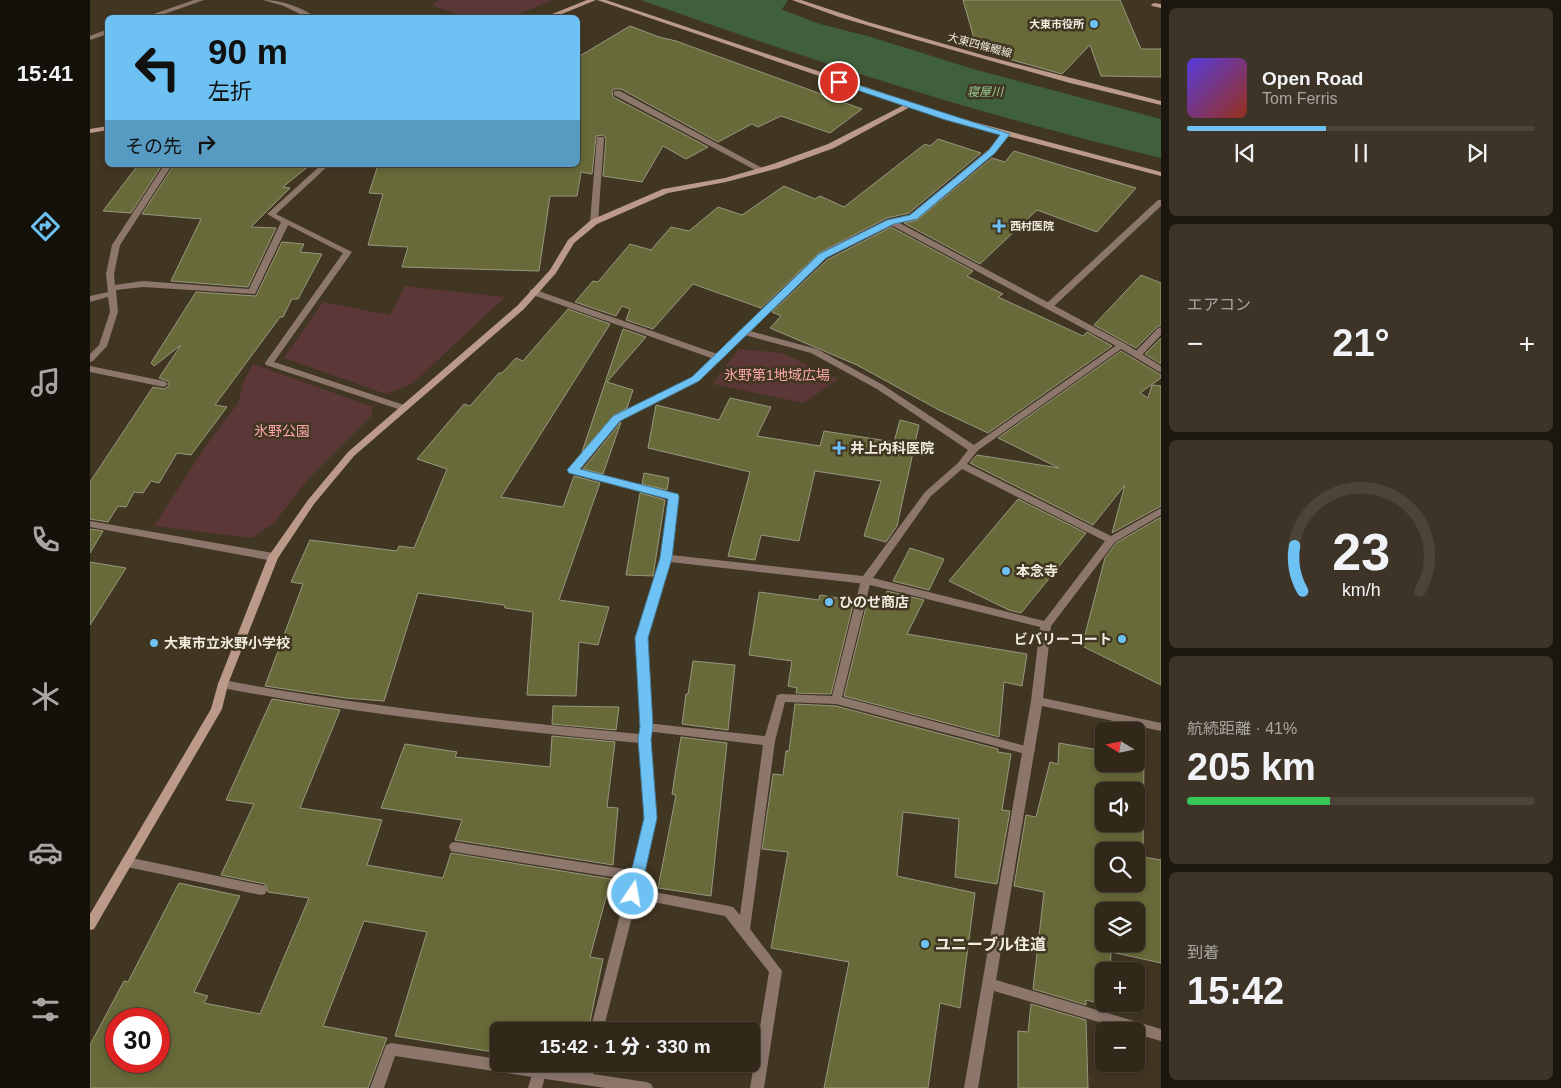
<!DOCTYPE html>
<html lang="ja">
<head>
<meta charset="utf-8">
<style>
  :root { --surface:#31281a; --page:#3d3427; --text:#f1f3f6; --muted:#a8a6a2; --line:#4c4439; --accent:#6dc2f3 }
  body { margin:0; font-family:Helvetica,"Noto Sans JP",sans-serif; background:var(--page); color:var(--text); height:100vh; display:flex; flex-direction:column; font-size:19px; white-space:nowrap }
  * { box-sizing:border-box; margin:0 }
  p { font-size:16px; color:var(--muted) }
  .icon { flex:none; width:28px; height:28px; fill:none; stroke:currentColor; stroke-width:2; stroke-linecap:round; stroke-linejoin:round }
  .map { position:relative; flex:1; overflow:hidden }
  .panel { display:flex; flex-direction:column; gap:8px; padding:8px; background:#1b160e; width:400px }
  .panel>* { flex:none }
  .hud { position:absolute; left:15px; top:15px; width:475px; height:152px; border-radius:8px; box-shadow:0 2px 8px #0003,0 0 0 1px var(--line); background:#6dc2f3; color:#111; overflow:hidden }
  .needle { width:32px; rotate:280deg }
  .buttons { position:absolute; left:1005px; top:722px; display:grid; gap:10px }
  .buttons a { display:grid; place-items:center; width:50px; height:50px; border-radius:8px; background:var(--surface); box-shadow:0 2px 8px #0003,0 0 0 1px var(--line); font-size:25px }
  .speed { position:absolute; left:15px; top:1008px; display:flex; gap:10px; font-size:25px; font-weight:700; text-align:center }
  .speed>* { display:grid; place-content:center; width:65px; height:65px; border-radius:50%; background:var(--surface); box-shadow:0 2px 8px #0003,0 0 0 1px var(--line); line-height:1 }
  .speed .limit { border:8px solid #d22; background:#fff; color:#111 }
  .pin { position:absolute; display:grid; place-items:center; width:42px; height:42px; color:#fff; margin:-21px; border:2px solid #fff; border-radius:50%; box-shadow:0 1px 5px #0007 }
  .me { position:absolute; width:55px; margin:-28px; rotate:12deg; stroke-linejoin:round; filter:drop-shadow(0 0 4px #0008) }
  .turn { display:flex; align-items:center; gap:18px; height:105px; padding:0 20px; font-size:22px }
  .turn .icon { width:65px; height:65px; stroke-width:2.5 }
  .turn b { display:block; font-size:35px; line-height:42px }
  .then { display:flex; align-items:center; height:48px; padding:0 20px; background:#0003; gap:10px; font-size:19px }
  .big { font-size:38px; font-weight:800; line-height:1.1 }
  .panel .card { flex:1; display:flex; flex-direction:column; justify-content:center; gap:8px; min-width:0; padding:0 18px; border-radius:8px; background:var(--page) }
  .panel .dial { align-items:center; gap:0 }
  .dial svg { height:130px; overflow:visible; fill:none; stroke:var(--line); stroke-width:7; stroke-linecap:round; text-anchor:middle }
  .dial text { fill:var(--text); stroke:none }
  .song { display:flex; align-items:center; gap:15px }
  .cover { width:60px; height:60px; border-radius:8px; background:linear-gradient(135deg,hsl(250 70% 55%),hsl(10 70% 35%)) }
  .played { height:5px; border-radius:2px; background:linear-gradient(90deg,var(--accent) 40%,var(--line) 40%) }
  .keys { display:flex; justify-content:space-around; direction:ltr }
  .heat { display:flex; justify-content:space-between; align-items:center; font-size:28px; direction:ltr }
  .charge { height:8px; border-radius:4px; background:linear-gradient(90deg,#34c759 41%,var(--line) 0) }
  .trip { position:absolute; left:400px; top:1022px; width:270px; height:50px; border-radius:8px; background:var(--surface); box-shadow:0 2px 8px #0003,0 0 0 1px var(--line); font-weight:800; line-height:50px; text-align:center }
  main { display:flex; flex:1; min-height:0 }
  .dock { display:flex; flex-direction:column; width:90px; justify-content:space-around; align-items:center; background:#14100a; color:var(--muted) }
  .dock .icon { width:35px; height:35px }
  .dock .on { color:var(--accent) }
  .dock b { font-size:22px; color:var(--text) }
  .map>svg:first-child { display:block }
</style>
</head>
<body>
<main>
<nav class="dock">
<b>15:41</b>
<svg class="icon on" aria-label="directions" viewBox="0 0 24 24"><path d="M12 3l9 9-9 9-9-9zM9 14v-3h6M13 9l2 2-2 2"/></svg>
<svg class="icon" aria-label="music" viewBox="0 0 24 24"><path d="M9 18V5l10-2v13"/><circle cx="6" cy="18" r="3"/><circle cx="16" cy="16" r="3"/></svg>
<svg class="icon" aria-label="phone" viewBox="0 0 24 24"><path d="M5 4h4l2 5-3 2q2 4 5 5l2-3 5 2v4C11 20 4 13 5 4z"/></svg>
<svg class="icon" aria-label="climate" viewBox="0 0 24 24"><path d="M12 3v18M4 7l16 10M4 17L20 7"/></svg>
<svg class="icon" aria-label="car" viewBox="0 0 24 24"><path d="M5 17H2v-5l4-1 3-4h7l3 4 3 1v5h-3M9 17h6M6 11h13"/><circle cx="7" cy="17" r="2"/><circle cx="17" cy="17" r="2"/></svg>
<svg class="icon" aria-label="filters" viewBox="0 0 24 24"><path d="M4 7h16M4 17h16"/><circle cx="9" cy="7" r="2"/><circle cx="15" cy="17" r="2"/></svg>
</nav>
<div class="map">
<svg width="1071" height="1088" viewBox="0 0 1071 1088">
  <rect width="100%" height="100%" fill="#413622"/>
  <g fill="#5b3737">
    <polygon points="350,0 462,0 419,18 375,17 341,5"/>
    <polygon points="315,286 415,297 322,384 296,394 194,358 233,302 300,315"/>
    <polygon points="648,349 692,353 748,379 714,403 623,384"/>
    <polygon points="163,364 283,407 281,416 219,478 184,523 162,538 64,526 115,447 148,403 154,381"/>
  </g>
  <path fill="#3f603b" d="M551 0H666L730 24 781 37 883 69 1071 119V158C894 116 722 61 551 0Z"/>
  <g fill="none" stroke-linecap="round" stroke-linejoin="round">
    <polygon fill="#3f603b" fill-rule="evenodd" points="656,0 698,0 681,26 666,30 651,26 645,17"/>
  </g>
  <g fill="#686a39" stroke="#96987f" fill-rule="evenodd">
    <polygon points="873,0 1030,0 1051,49 1071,49 1071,77 1011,76 1000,45 972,74 915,58 919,54 885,42"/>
    <polygon points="540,26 569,37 586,41 772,109 740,133 691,116 668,127 662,124 628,142 531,89 524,89 522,91 523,97 618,147 596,159 573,146 552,182 513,176 516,139 513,135 506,136 502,174 491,172 487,196 460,196 449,271 312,267 318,247 278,245 293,194 279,193 288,165 488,165 488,57"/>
    <polygon points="848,139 891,153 819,213 797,218 729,253 671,308 603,284 563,329 536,320 540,309 532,306 526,316 485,302 503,281 508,282 540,244 561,250 581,227 599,231 628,207 652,215 694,186 725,199 730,196 754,207 835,144 840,146"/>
    <polygon points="924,151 1046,188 1007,232 947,210 890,264 814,223 827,220 902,158 915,162"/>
    <polygon points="48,165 72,165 41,213 13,211"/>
    <polygon points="84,165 220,165 193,187 200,188 161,227 186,228 158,287 81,281 111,219 52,214"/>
    <polygon points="801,227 883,271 877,276 913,294 908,297 993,336 997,332 1022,346 898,433 849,410 767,365 680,328 691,316 682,312 737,260"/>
    <polygon points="192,242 214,244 210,252 232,254 208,299 202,299 193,317 190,317 125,405 137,407 101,455 87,453 69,483 61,481 53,493 44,492 36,507 28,506 18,522 0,519 0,482 63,387 74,389 79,386 79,382 75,380 69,378 91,345 64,366 61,363 106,292 166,296"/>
    <polygon points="1051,275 1071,283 1071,325 1067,327 1046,348 1004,325"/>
    <polygon points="478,309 520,324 411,497 473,507 484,476 510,483 469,600 519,607 508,645 489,642 486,696 437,695 443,612 415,608 414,605 328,593 294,701 255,698 175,686 213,584 201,582 220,540 307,551 309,546 324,548 357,469 327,459 374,404 380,406 409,373 412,373 426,358 433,361"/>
    <polygon points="533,329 556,337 517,382 543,390 537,408 523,416 492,452"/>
    <polygon points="1071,338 1071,364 1055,354"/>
    <polygon points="1031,351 1071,375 1071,378 1050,393 1058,398 1062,385 1071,386 1071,506 1022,533 1035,485 1003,525 880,463 887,455 969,468 908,438"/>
    <polygon points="640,398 681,407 667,436 730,446 734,431 804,442 810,420 829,425 807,526 796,542 774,536 791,481 725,471 709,541 671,535 665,560 638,556 660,472 558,448 566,405 629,420"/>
    <polygon points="531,422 513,474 493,469"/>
    <polygon points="554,473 579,478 577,490 552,484"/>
    <polygon points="550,493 575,500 563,576 536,575"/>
    <polygon points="928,499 996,533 931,613 919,610 859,581"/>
    <polygon points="1071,517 1071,685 992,646 1015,558 1026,543"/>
    <polygon points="0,529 13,531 0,553"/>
    <polygon points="820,548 854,559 839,590 803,581"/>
    <polygon points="0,562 36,568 0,625"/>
    <polygon points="797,591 834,600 817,634 937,654 932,686 914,682 909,737 754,696 777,603 790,606"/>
    <polygon points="669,592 729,600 730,595 764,601 741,694 706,693 707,688 698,686 702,661 659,655"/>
    <polygon points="603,661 645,665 638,730 592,724 596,694 598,694"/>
    <path d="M182 699 250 710 210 808 292 820 277 865 353 878 361 853 521 879 500 957 513 959 498 1031H409V1053L305 1036 337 932 274 921 233 1026 297 1038 278 1088H0V1045L34 981 38 982 89 883 150 896 104 992 118 996 114 1003 170 1014 219 898 178 892 175 884 131 875 164 804 136 800ZM26 1019H69V1061H26Z"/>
    <polygon points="705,704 746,706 908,749 908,752 921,754 912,810 920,811 907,884 865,877 869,819 813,812 807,876 885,893 870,1008 850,1003 838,1088 734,1088 759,962 681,948 698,852 672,849 683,774 693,775 696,751 699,751"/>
    <polygon points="463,706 529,707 526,730 462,724"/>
    <polygon points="462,736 525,742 517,807 528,808 523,865 365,840 372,820 291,808 315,744 367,752 365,757 460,767"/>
    <polygon points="591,737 637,743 621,896 568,888 586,795 582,794"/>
    <path d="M969 743 1014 751V764H1046V756L1054 757 1053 857 1071 860V963L1021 952 1020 971H1014V1004L1017 1005 996 1000V1005L943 989 954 892 924 886 936 815 946 817 960 762 968 764ZM1014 791H1046V824H1014ZM1014 851H1046V884H1014ZM1014 911H1046V944H1014Z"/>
    <polygon points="941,1004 996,1020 998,1088 928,1088 928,1031 938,1032"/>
  </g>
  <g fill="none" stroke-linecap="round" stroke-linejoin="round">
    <g fill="#8d776c" fill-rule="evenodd">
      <polygon points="524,91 530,91 676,170 672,172 669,172 524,95"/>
      <polygon points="913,132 919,132 920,134 905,153 826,219 798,224 798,220 820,215 899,149"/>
      <polygon points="1068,200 1071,200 1071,206 962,308 956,308 956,304"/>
      <polygon points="443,289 630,355 631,357 630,359 624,359 440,294 440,290"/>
      <polygon points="1071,327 1071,335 1050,357 1044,357 1043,355 1044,353 1068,328"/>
      <polygon points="1031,342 1034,343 1035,345 1034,347 887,451 881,451 879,449 881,447"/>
      <polygon points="0,366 74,381 78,384 74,387 0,372"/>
      <polygon points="776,576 781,580 752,697 939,747 943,748 945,751 943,754 939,755 746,704 695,702 685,741 660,929 692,971 674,1088 660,1088 679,972 635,916 543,898 539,897 537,893 539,889 543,888 639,906 643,907 650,915 673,745 556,731 552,730 550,727 552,724 556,723 675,736 687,695 691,694 742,696 771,580"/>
      <polygon points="365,842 547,871 551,872 553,876 551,880 547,881 365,852 361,851 359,847 361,843"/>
      <polygon points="37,857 171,885 175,886 177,890 175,894 171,895 37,867 33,866 31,862 33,858"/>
      <polygon points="449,1066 454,1068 456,1072 452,1088 438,1088 444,1068"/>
    </g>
    <g fill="#8d776c" fill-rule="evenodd">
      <polygon points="104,0 114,0 63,18 52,18"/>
      <path d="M173 0C192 0 211 7 227 18H218L194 6Z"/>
      <polygon points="18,29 18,34 0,40 0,36"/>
      <polygon points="507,137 513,137 514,139 508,222 504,224 500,222"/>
      <polygon points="74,165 82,165 30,245 24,274 25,285 53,281 159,289 191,222 177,214 231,165 239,165 186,214 262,252 184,362 317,406 319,408 317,410 311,410 176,365 175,363 253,253 198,225 165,294 53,287 26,290 28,312 17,346 3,361 0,362 0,354 9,345 20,312 18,297 0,302 0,296 18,292 16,274 22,245"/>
      <path d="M798 220H804L1034 343 1071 366V373L1028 347 801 225 736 258 660 331 727 349 793 385 887 447 889 449 877 464 1021 536 1071 508V515L1025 542 961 626 953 698 1071 723V731L952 706 906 980 1071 1029V1041L1046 1034V1031H1039L904 991 888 1088H874L941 701 950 627 776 584 580 562 557 638 562 727 560 739 567 818 513 1031H500L555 818 549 743C409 729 271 715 133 688L129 687 128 684 129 681 133 680C271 706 410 721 549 734L550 727 547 638 571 558 579 499 480 473 478 471 524 417 602 377 730 254ZM655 335 721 353 787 389 878 450 868 463 835 492 773 576 581 555 589 497 587 495 490 470 530 421 608 381ZM872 469 1015 541 954 621 783 578 841 496Z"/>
      <polygon points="0,521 183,553 188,557 183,561 0,527"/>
      <polygon points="301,1043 409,1059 409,1064 438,1064 490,1072 492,1064 506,1064 503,1074 556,1082 561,1084 563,1088 515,1088 305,1056 294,1088 280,1088 296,1045"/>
    </g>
    <g fill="#bc9a89" fill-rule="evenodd">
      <polygon points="497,0 506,0 462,18 452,18"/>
      <polygon points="507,0 516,0 862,116 1071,172 1071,176 856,120 820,107 744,148 689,168 636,182 578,193 507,224 484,243 466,273 434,309 264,456 224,504 188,558 138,684 132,709 4,929 0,930 0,914 121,709 128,684 178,557 218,500 258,452 428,305 460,270 478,240 501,220 573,189 635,178 683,164 738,144 814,105"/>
      <polygon points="702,0 711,0 778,22 896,56 1071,101 1071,105 980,83 820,38 749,17"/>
      <polygon points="1064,3 1071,4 1071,8 1062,6 1061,5"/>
      <polygon points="18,126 18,130 0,133 0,129"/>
    </g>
  </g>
  <polygon fill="#6dc2f3" stroke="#477e9e" points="746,80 752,80 920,134 905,153 827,219 804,224 736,258 609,381 530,421 490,469 588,494 589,497 582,558 558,638 563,727 561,739 567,818 550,894 548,898 543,899 538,898 536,894 554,818 548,739 550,727 545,638 570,558 578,499 479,473 477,470 523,416 602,377 729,254 797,220 820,215 899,150 910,135 856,120 746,83"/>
  <g fill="#6dc2f3" stroke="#413622" stroke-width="2">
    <circle cx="1004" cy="24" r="5"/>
    <path d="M906.5 218.5h5v5h5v5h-5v5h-5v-5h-5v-5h5z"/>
    <path d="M746.5 440.5h5v5h5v5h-5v5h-5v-5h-5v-5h5z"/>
    <circle cx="916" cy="571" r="5"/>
    <circle cx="739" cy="602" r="5"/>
    <circle cx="1032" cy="639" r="5"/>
    <circle cx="64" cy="643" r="5"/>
    <circle cx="835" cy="944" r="5"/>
  </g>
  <g text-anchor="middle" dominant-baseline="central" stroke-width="5" stroke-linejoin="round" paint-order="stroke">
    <g font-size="11" font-weight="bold" fill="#f2ebdf" stroke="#413622" text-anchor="end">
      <text x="994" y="24">大東市役所</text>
      <text x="920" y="226" text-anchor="start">西村医院</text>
    </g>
    <g font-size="11" fill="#f2ebdf" stroke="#413622">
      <text transform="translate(890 45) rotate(15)">大東四條畷線</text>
    </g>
    <g font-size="12" font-style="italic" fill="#99d094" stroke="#413622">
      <text x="895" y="92">寝屋川</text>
    </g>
    <g font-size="14" fill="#fda8a9" stroke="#413622">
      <text x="687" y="375">氷野第1地域広場</text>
      <text x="192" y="431">氷野公園</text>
    </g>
    <g font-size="14" font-weight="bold" fill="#f2ebdf" stroke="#413622" text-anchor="start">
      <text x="760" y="448">井上内科医院</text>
      <text x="926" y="571">本念寺</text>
      <text x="749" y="602">ひのせ商店</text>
      <text x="1022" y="639" text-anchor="end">ビバリーコート</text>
      <text x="74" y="643">大東市立氷野小学校</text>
    </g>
    <g font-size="16" font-weight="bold" fill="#f2ebdf" stroke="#413622" text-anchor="start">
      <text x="845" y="944">ユニーブル住道</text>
    </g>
  </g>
</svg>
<div class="buttons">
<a><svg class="needle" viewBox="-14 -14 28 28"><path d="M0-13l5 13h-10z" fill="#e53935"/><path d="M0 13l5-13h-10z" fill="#a8a6a2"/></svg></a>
<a><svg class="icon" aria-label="sound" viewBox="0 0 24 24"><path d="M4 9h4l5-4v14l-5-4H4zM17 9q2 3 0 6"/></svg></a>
<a><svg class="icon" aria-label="search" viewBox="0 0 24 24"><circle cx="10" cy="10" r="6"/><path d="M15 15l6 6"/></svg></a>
<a><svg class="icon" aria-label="layers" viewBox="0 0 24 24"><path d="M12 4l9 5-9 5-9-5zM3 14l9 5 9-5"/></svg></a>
<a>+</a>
<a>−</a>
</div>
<div class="speed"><div class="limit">30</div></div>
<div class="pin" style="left:749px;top:82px;background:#d93025"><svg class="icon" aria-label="arrive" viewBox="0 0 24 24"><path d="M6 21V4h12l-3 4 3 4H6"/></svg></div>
<svg class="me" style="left:543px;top:894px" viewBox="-20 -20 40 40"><circle r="17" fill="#6dc2f3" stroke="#fff" stroke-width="3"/><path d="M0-11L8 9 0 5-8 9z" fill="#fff"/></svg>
<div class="trip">15:42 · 1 分 · 330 m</div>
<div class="hud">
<div class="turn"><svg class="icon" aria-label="left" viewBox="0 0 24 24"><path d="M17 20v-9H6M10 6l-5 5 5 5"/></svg><div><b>90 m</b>左折</div></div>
<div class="then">その先<svg class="icon" aria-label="right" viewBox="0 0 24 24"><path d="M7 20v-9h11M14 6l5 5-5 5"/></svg></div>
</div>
</div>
<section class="panel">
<div class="card">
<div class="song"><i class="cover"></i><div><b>Open Road</b><p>Tom Ferris</p></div></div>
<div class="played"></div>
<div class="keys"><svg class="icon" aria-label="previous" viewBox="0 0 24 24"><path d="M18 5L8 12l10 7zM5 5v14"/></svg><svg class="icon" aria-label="pause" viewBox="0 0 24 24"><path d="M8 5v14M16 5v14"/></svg><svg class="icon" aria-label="next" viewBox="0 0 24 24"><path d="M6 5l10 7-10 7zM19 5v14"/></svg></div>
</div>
<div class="card"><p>エアコン</p>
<div class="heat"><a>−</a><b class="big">21°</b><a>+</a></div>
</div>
<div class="card dial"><svg viewBox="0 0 100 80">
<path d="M14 69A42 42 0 1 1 86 69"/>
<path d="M14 69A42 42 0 0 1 9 41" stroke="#6dc2f3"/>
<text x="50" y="56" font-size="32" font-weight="700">23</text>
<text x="50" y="72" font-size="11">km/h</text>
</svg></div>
<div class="card"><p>航続距離 · 41%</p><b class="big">205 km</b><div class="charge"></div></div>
<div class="card"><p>到着</p><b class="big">15:42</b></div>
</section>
</main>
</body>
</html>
